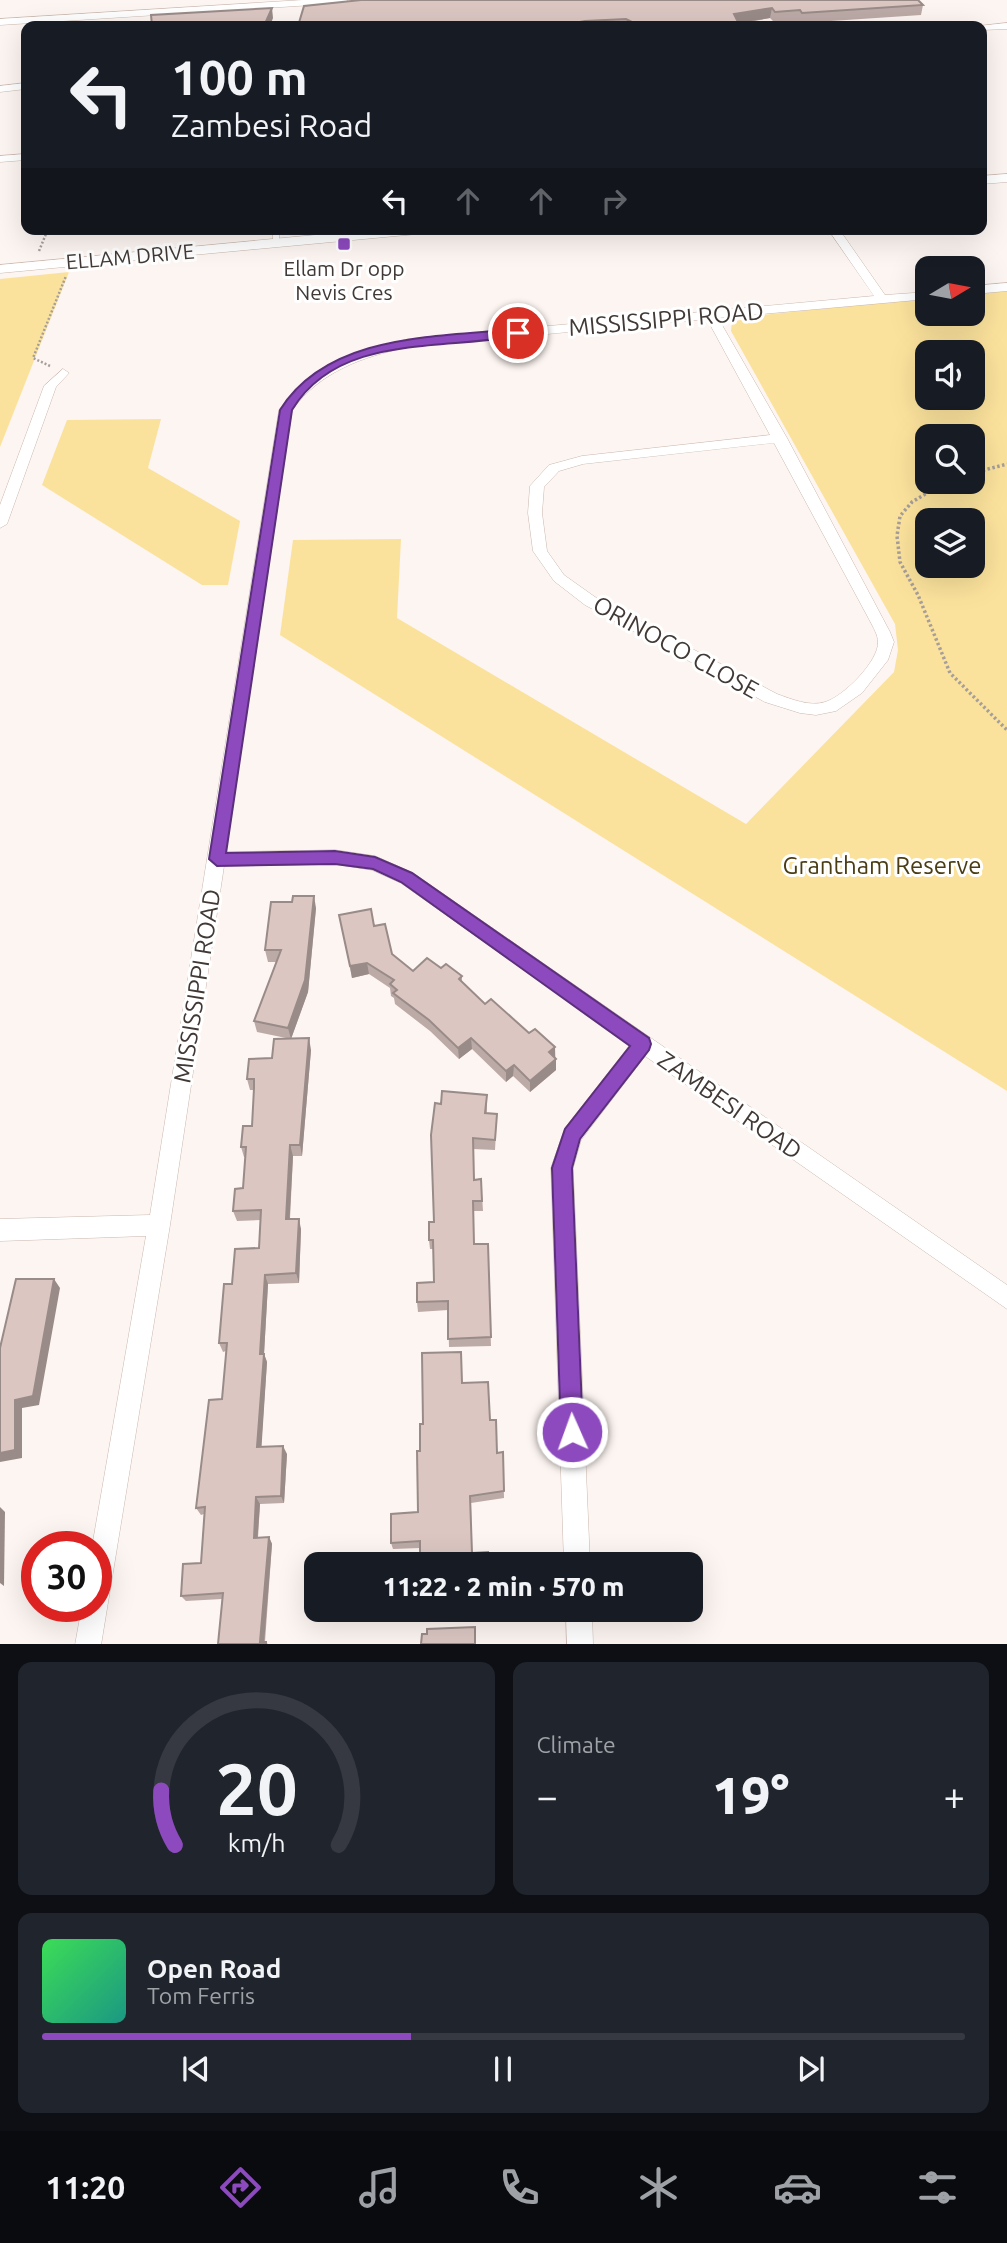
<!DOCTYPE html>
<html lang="en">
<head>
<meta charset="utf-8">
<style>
  :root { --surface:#171b24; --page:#20242c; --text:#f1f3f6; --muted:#9ea1a6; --line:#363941; --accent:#8d49be }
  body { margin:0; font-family:Ubuntu,sans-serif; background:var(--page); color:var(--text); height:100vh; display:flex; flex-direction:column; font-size:26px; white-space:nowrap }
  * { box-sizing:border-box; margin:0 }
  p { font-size:23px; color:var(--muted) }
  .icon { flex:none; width:38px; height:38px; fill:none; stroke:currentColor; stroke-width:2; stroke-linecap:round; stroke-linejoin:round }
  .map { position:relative; height:1644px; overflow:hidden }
  .panel { display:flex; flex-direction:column; gap:18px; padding:18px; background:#0d0f14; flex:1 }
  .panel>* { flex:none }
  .hud { position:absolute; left:21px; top:21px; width:966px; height:214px; border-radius:14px; box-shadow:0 7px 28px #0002; background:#171b24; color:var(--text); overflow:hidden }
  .needle { width:46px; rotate:80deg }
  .buttons { position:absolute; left:915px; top:256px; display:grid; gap:14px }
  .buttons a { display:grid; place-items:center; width:70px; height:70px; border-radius:14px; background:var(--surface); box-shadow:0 7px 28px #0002; font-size:35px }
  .speed { position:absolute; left:21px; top:1531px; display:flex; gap:14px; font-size:35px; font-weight:700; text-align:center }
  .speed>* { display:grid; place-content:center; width:91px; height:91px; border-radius:50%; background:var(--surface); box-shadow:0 7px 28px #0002; line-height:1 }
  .speed .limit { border:10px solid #d22; background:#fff; color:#111 }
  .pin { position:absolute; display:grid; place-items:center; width:60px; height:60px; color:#fff; margin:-30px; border:4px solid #fff; border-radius:50%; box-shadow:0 2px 7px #0007 }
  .me { position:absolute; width:77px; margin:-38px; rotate:358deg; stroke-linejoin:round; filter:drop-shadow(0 0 5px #0008) }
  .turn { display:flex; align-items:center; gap:24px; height:147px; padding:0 35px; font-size:32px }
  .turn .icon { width:91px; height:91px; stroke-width:2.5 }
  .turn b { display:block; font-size:49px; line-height:60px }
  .lanes { display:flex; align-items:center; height:66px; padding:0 35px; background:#0003; justify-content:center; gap:35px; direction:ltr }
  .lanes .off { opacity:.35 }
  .big { font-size:52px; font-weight:800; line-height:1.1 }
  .panel .widget { flex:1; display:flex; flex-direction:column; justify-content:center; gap:10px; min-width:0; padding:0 24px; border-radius:14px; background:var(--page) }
  .panel .dial { align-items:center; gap:0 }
  .dial svg { height:182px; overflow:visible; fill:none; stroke:var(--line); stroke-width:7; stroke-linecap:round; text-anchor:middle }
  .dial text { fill:var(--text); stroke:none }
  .song { display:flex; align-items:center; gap:21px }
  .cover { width:84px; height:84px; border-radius:10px; background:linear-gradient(135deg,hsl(130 70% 55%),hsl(170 70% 35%)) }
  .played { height:7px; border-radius:4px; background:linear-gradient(90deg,var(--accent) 40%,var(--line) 40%) }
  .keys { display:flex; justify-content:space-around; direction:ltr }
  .heat { display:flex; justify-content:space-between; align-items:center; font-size:38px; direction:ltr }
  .panel .tiles { flex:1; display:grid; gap:18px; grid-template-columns:1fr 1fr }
  .widget:last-child { grid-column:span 2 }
  .trip { position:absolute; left:304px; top:1552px; width:399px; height:70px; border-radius:14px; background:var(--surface); box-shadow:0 7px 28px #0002; font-weight:800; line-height:70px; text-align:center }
  .tab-bar { display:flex; height:112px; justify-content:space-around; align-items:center; background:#090b0e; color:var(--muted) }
  .tab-bar .icon { width:49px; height:49px }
  .tab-bar .on { color:var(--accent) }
  .tab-bar b { font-size:32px; color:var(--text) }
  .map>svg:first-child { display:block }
</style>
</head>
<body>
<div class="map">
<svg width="1007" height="1645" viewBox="0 0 1007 1645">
  <rect width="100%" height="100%" fill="#fdf5f1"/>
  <g fill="#fbe29c" fill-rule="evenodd">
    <polygon points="69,272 0,447 0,279"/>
    <path d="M1007 290V1091L280 635 293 540 401 539 397 618 746 824 894 672 898 650 895 624 731 331 732 322 762 315 927 298 928 313H973V293ZM928 352H973V397H928ZM928 436H973V481H928ZM928 520H973V565H928Z"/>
    <polygon points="161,419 148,468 240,521 228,585 202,585 42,485 67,420"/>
  </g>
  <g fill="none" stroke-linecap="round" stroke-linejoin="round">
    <g stroke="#cab8af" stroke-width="7">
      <polyline id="service" points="276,229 276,243"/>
    </g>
    <g stroke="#cab8af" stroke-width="1">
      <g id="minor">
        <polygon points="303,0 348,0 344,3 0,25 0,19"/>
        <polygon points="1007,23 1007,29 982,30 982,26 978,26"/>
        <polygon points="26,83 26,89 0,92 0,86"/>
        <polygon points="26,154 26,160 0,162 0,156"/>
        <path d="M828 229H839L885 295 928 292V299L718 318 787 438 890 632 894 642 888 660 862 693 836 711 816 715 800 713 765 702 585 605 554 581 533 551 528 513 530 486 549 465 582 456 770 435 707 319 408 347C362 357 321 371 292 410L226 852 335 850 375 856 413 873 1007 1285V1309L645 1056 581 1140 573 1168 590 1564H564L551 1168 565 1128 630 1045 401 883 372 870 335 864 224 866 170 1225 101 1645H75L82 1606H96V1547H92L146 1236 0 1241V1219L150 1215 279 410C313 363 354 352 408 339L874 296ZM774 443 870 621C873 627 878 635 878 642 879 661 843 697 825 702 810 707 791 699 777 694L595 597 564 575 547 551 542 513 544 487 559 471 583 464Z"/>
        <polygon points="1007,283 1007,291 973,294 973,286"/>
        <polygon points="63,369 69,373 56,387 7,524 0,528 0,505 44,386"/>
        <polygon points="566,1610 592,1610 593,1645 567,1645"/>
      </g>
    </g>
    <g stroke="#cab8af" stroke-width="1">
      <g id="tertiary">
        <polygon points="1007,174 1007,182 982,184 982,176"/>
        <polygon points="379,229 435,229 428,233 0,273 0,265"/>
      </g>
    </g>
    <g stroke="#a69e9a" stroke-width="2.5" stroke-dasharray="2 2" stroke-linecap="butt">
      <polyline points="39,251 48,229"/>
      <polyline points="50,366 33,358 66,276"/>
    </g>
    <g stroke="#a69e9a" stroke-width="3.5" stroke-dasharray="2.5 2.5" stroke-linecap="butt">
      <polyline points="973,473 1007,464"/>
      <polyline points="947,481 912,502 900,516 897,536 900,562 918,595 950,673 1007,730"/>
    </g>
    <use href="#service" stroke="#fff" stroke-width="6"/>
    <use href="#minor" fill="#fff" fill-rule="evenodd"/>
    <use href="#tertiary" fill="#fff" fill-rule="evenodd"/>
  </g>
  <g fill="#bcaaa7">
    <polygon points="923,5 921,15 801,23 799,21 774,22 770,18 739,24 740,26 298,26 304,6"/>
    <polygon points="316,908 308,992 291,1039 257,1032 254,1021 276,962 268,962 265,950"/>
    <polygon points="339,915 374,926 392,954 413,971 441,968 462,976 462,983 485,1004 529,1033 555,1047 556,1070 530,1092 513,1076 506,1082 472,1049 459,1059 430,1031 395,1004 394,998 391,996 390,988 369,974 352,978"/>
    <polygon points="311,1050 302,1156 293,1156 290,1219 301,1229 299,1283 268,1284 264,1354 267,1362 261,1447 287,1454 284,1503 260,1504 258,1538 269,1537 272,1544 265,1642 268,1644 218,1644 222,1599 186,1601 181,1596 201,1563 204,1514 201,1515 196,1508 222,1399 226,1351 223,1352 219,1343 232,1284 259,1248 261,1220 237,1221 233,1211 243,1188 245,1157 244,1157 241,1147 252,1126 254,1090 250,1090 247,1079 272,1058"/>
    <polygon points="487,1095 487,1113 497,1114 495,1150 473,1149 474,1180 481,1179 483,1211 473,1211 474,1244 488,1244 491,1346 449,1347 448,1310 418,1312 417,1302 434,1282 434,1249 430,1249 429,1240 434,1222 441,1104"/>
    <polygon points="462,1383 490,1420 497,1453 503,1452 504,1498 471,1503 472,1553 488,1564 420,1548 393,1549 391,1543 418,1512 423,1424"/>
  </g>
  <g fill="#998b88">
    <polygon points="272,8 273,18 270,26 264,26"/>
    <polygon points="772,8 770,18 732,24 734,14"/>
    <polygon points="585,21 585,26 571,26 569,24"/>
    <polygon points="314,896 316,908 308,992 291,1039 288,1028"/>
    <polygon points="367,963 369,974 352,978 350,966"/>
    <polygon points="309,1038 311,1050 302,1156 300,1145"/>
    <polygon points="471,1038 472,1049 459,1059 458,1048"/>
    <polygon points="555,1047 555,1058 549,1052"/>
    <polygon points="556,1059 556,1070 530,1092 530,1081"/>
    <polygon points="514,1065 513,1076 506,1082 506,1071"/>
    <polygon points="290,1145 293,1156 289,1229 286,1219"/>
    <polygon points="299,1219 301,1229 299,1283 296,1273"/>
    <polygon points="265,1275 268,1284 264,1354 267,1362 261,1455 257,1447 260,1354"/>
    <polygon points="54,1279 60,1288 39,1405 22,1408 22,1458 0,1462 0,1453 15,1400"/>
    <polygon points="283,1446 287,1454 284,1503 281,1496"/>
    <polygon points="256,1497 260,1504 257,1545 254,1538"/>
    <polygon points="0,1507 5,1512 4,1586 0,1583"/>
    <polygon points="269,1537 272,1544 264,1644 260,1642"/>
  </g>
  <g fill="#dbc6c2" stroke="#998b88" stroke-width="2">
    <polygon points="361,0 918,0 923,5 802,13 800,10 775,12 772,8 734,14 740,26 640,26 626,19 585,21 569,24 571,26 298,26 304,6"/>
    <polygon points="272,8 264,26 152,26 151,15"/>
    <polygon points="293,896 314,896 305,980 288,1028 254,1021 281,950 265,950 271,902 292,902"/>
    <polygon points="371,909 374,926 385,924 392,954 413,971 427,958 441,968 446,964 462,976 459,979 485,1004 491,999 529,1033 535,1029 555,1047 549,1052 556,1059 530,1081 514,1065 506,1071 471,1038 458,1048 429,1020 393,993 397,990 390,984 394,980 367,963 350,966 339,915"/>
    <polygon points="309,1038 300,1145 290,1145 286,1219 299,1219 296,1273 265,1275 260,1354 264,1354 257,1447 283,1446 281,1496 256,1497 254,1538 269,1537 260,1642 266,1642 266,1644 218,1644 223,1593 181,1596 183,1564 201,1563 205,1507 196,1508 209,1400 222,1399 227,1343 219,1343 224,1284 232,1284 235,1249 259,1248 261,1210 233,1211 235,1189 243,1188 246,1147 241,1147 243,1126 252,1126 254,1088 254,1079 247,1079 249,1059 272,1058 274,1039"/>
    <polygon points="442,1091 487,1095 485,1113 497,1114 495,1140 473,1138 474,1180 481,1179 482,1201 473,1201 474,1244 488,1244 491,1337 448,1339 448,1301 417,1302 417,1283 434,1282 433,1240 429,1240 429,1222 434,1222 431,1135 435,1103 441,1104"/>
    <polygon points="16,1279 54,1279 33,1396 15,1400 15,1450 0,1453 0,1348"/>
    <polygon points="461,1352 462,1383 488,1382 490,1420 496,1420 497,1453 503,1452 504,1491 470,1496 472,1553 488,1552 488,1564 420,1564 420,1541 391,1543 391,1514 418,1512 417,1451 420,1451 420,1424 423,1424 422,1353"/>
    <polygon points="475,1627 475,1644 421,1644 422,1634 427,1634 427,1629"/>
  </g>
  <path fill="#8d49be" stroke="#5c2f7c" stroke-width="2" d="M518 329 522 330V335C446 351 339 332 292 410L226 853 335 851 375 857 412 873 649 1038 651 1044 649 1050 580 1139 572 1168 583 1432 580 1440 572 1443 564 1440 561 1432 552 1168 565 1129 630 1046 401 882 373 869 335 864 217 866 209 859 280 410C328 333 438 337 518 329Z"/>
  <rect fill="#8d49be" stroke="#fff" stroke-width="2.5" x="337" y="237" width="14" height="14" rx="3.5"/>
  <g text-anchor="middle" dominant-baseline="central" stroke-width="6" stroke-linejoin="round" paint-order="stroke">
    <g font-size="21" fill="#403935" stroke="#fff">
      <text transform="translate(130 256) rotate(-5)">ELLAM DRIVE</text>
    </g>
    <g font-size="21" fill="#403935" stroke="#fff">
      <text x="344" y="268">Ellam Dr opp<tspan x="344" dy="24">Nevis Cres</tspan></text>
    </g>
    <g font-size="24" fill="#403935" stroke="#fff">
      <text transform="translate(666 319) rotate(-5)">MISSISSIPPI ROAD</text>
      <text transform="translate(676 647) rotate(29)">ORINOCO CLOSE</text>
      <text transform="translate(197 986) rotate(-81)">MISSISSIPPI ROAD</text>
      <text transform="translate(730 1105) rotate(35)">ZAMBESI ROAD</text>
    </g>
    <g font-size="24" fill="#4a3c13" stroke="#fff">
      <text x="882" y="865">Grantham Reserve</text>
    </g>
  </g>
</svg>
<div class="buttons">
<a><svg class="needle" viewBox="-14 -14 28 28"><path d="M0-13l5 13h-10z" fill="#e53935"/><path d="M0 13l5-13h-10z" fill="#9ea1a6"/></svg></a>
<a><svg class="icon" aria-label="sound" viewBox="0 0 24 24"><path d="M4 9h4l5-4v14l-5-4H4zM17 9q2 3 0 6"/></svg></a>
<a><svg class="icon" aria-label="search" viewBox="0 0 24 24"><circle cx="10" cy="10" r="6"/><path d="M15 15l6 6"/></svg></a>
<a><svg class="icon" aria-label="layers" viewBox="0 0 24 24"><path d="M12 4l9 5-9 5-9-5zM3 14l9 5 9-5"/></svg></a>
</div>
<div class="speed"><div class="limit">30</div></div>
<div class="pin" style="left:518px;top:333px;background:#d93025"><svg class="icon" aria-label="arrive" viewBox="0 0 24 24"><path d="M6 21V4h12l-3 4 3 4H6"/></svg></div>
<svg class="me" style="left:572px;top:1432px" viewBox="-20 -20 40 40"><circle r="17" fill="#8d49be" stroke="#fff" stroke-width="3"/><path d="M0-11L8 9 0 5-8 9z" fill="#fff"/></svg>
<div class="trip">11:22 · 2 min · 570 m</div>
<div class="hud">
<div class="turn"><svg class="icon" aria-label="left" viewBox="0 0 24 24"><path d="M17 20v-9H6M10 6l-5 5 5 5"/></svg><div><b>100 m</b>Zambesi Road</div></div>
<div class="lanes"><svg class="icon" aria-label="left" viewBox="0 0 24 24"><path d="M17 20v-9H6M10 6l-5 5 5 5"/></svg><svg class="icon off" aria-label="ahead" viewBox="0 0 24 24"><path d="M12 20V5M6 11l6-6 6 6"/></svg><svg class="icon off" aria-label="ahead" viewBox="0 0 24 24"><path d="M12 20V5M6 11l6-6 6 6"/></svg><svg class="icon off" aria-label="right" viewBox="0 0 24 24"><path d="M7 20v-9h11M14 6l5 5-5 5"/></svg></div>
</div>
</div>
<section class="panel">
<div class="tiles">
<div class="widget dial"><svg viewBox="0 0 100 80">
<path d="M14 69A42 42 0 1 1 86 69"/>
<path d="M14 69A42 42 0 0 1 8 45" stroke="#8d49be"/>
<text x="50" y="56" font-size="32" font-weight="700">20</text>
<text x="50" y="72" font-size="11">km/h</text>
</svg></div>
<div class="widget"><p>Climate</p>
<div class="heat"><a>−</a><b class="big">19°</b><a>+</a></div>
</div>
<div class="widget">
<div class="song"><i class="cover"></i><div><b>Open Road</b><p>Tom Ferris</p></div></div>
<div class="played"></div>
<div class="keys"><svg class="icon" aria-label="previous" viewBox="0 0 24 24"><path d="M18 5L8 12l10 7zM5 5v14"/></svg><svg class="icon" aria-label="pause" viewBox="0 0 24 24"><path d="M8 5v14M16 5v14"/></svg><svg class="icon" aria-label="next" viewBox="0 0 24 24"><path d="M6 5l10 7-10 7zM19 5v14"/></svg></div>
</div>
</div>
</section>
<nav class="tab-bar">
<b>11:20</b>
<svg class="icon on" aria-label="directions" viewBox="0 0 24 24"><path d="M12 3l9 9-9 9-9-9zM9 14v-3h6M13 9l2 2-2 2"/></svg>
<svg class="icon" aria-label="music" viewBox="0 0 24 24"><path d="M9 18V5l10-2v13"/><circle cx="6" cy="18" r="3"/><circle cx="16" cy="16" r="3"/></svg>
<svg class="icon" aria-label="phone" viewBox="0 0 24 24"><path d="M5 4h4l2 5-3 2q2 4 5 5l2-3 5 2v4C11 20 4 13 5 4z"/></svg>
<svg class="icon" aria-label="climate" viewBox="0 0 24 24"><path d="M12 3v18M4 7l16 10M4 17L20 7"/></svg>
<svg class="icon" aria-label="car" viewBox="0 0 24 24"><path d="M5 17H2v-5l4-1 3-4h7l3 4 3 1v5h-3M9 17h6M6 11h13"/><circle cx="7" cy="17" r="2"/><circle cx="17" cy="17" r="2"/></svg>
<svg class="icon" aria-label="filters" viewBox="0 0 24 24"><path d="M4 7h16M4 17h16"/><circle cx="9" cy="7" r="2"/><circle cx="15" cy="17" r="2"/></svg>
</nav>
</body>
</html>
